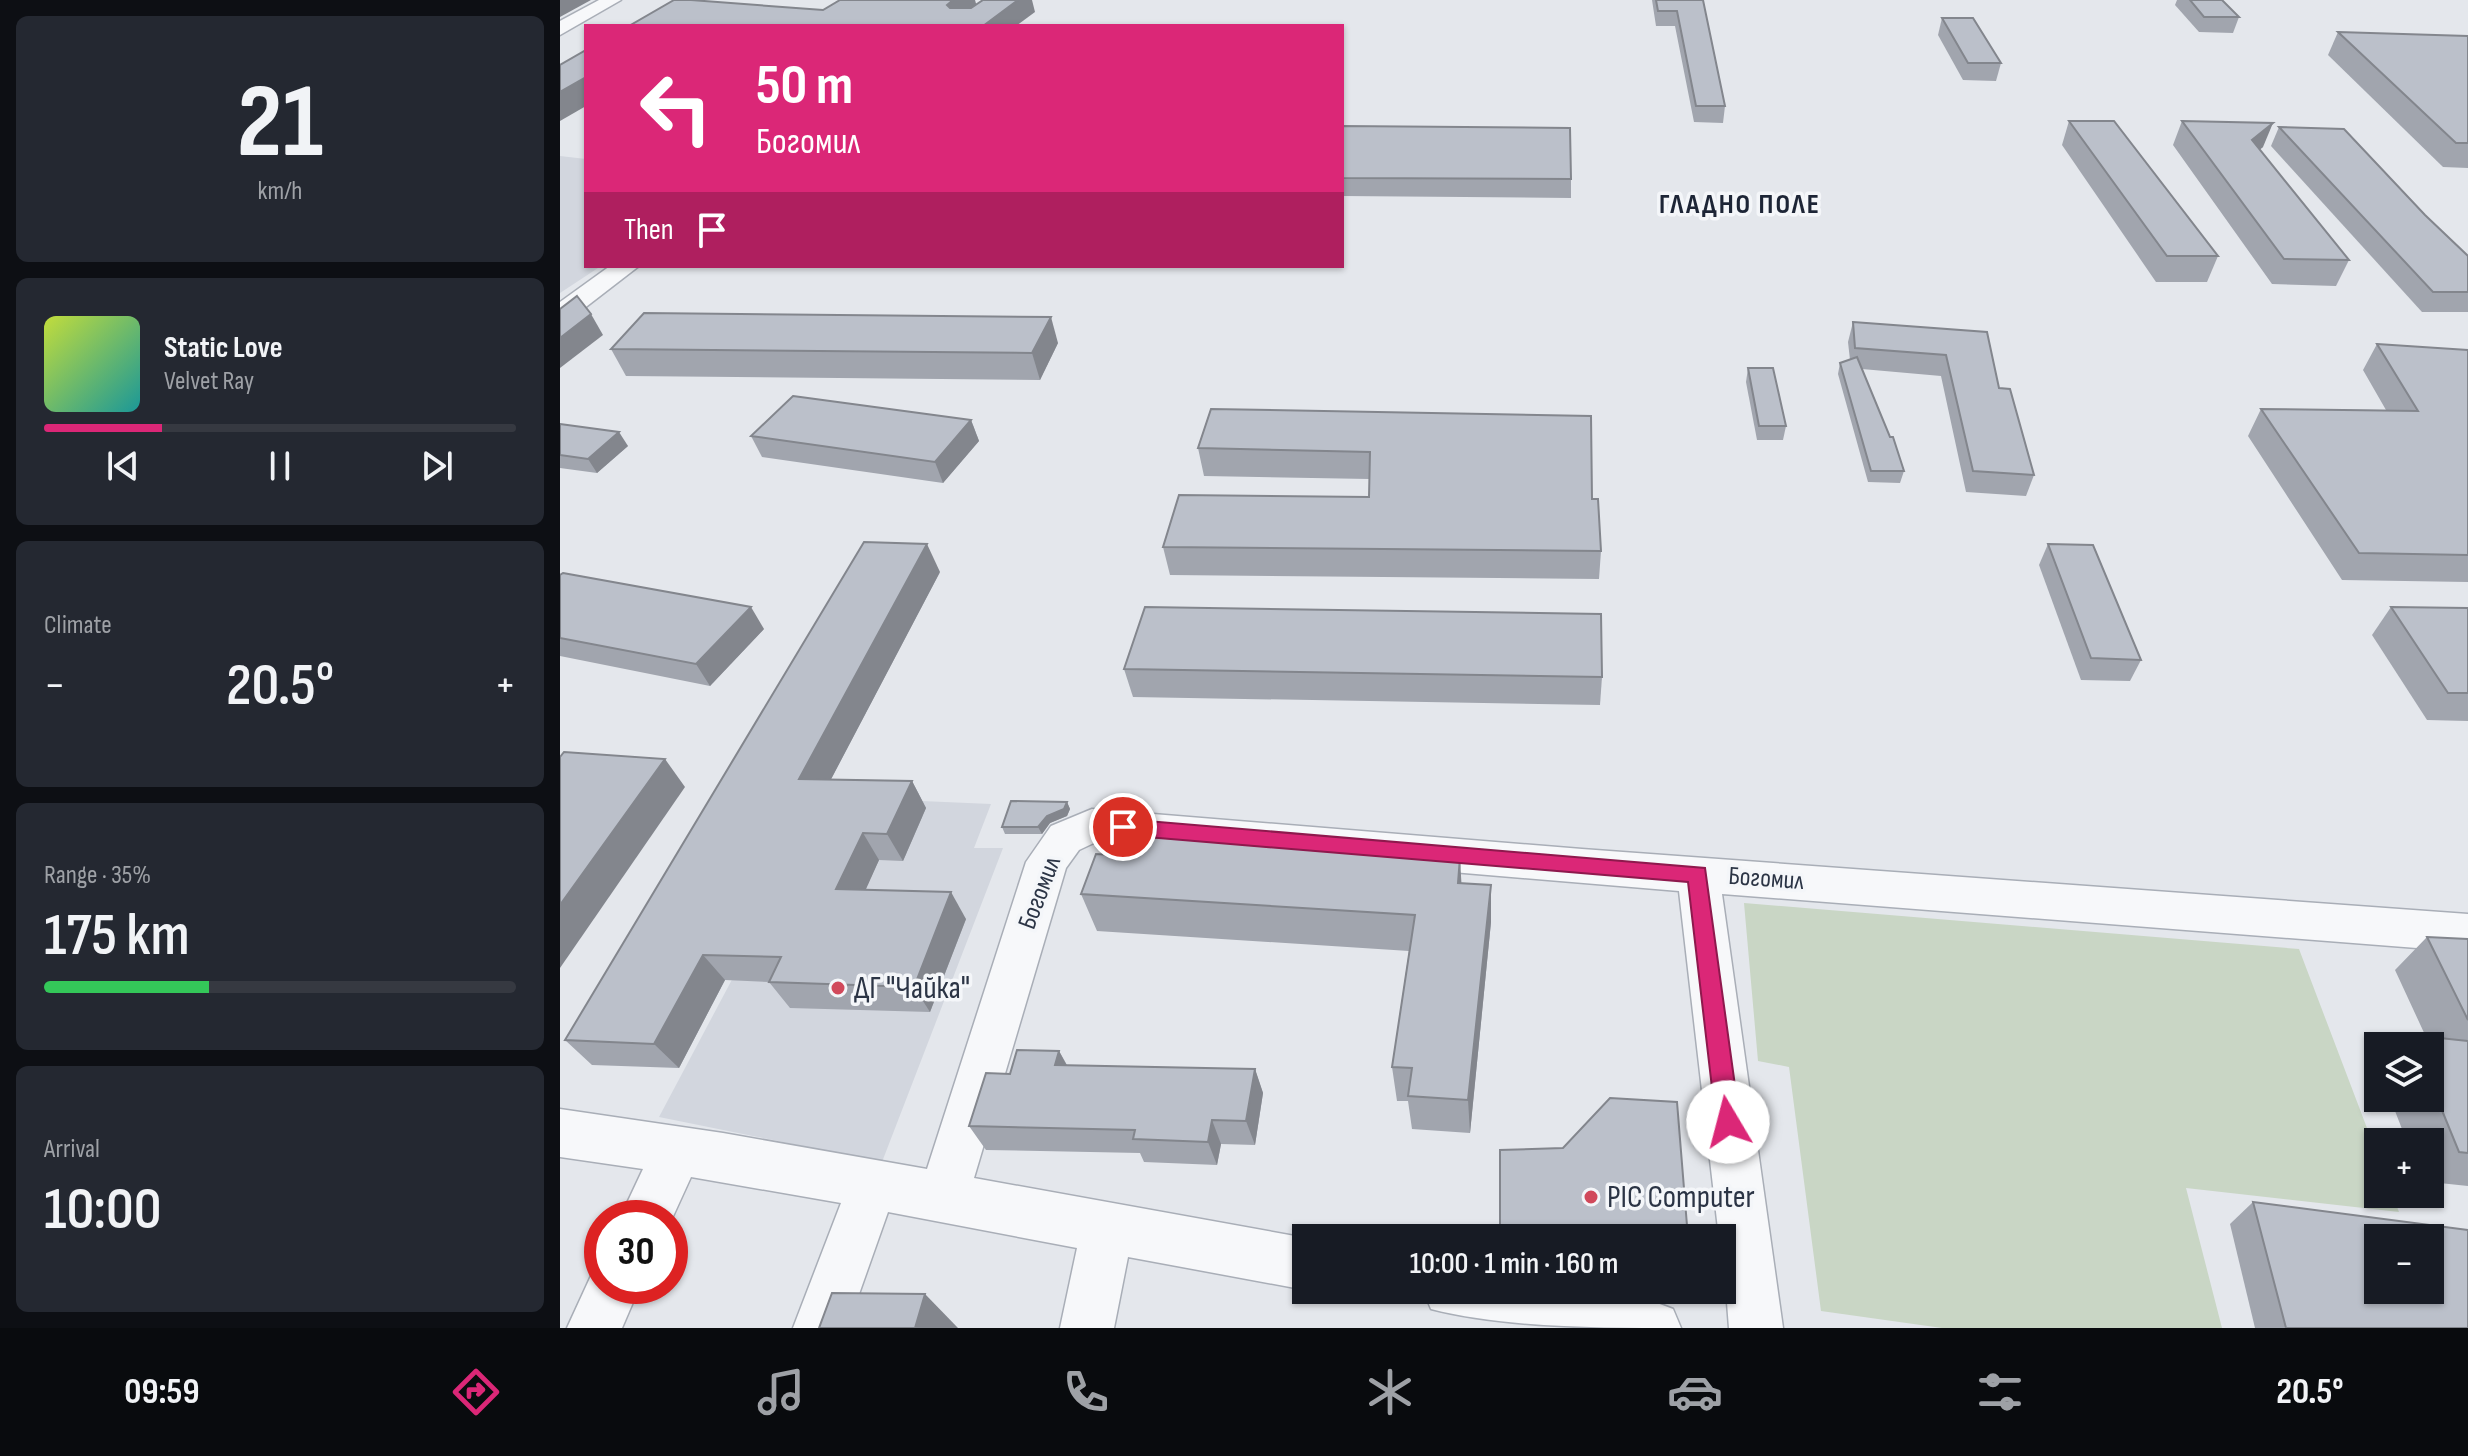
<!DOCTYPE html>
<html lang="en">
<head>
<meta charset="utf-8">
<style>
  :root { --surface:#171b24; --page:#242831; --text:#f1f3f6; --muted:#9ea1a6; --line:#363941; --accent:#db2777 }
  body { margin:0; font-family:"Sofia Sans Condensed",sans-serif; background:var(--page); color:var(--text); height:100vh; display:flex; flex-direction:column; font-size:30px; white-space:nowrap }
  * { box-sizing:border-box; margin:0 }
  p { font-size:26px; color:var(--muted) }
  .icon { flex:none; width:44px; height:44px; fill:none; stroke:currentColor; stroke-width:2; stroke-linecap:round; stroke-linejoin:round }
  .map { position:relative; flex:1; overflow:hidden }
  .panel { display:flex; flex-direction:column; gap:16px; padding:16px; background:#0d0f14; width:560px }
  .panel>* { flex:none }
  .hud { position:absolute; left:24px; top:24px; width:760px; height:244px; border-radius:0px; box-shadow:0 2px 6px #0004; background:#db2777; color:#fff; overflow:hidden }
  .buttons { position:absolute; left:1804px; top:1032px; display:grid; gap:16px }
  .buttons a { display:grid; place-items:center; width:80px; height:80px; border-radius:0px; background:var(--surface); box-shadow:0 2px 6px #0004; font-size:40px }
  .speed { position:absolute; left:24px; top:1200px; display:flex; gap:16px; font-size:40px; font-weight:700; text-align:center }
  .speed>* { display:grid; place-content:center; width:104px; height:104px; border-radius:50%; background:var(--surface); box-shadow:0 2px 6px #0004; line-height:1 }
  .speed .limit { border:12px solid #d22; background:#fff; color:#111 }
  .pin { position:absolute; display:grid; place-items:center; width:68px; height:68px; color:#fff; margin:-34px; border:4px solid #fff; border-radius:50%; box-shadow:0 2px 8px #0007 }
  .me { position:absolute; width:88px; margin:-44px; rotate:352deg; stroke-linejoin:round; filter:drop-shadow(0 0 6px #0008) }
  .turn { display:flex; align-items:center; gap:28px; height:168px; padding:0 40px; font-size:36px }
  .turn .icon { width:104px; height:104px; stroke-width:2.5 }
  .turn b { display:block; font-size:56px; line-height:68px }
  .then { display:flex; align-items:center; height:76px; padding:0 40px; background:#0003; gap:16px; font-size:30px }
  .big { font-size:60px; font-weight:600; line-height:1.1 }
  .panel .widget { flex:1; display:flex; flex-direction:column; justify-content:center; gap:12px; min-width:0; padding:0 28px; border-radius:12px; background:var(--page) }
  .panel .dial { align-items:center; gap:0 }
  .dial b { font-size:104px; line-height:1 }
  .song { display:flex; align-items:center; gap:24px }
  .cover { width:96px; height:96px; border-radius:12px; background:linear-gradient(135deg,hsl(70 70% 55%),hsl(180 70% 35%)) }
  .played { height:8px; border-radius:4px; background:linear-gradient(90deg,var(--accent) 25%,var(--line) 25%) }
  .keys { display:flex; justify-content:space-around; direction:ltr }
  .heat { display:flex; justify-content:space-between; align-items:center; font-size:44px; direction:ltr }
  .charge { height:12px; border-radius:6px; background:linear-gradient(90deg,#34c759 35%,var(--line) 0) }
  .trip { position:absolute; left:732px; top:1224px; width:444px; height:80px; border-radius:0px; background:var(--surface); box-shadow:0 2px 6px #0004; font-weight:600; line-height:80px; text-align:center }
  .dock { display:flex; height:128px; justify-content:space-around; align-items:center; background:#090b0e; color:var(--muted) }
  .dock .icon { width:56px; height:56px }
  .dock .selected { color:var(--accent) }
  .dock b { font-size:36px; color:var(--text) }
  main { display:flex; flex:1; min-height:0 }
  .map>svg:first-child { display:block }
</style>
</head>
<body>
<main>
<section class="panel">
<div class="widget dial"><b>21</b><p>km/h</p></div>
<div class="widget">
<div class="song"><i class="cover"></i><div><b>Static Love</b><p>Velvet Ray</p></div></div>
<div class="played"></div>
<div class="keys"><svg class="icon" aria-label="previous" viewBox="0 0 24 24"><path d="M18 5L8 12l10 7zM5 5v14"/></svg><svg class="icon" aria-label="pause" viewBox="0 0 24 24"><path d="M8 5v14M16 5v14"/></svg><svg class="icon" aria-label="next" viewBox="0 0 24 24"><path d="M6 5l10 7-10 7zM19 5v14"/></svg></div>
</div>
<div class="widget"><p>Climate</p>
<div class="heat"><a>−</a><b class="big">20.5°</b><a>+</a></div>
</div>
<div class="widget"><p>Range · 35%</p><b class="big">175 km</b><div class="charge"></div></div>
<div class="widget"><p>Arrival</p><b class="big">10:00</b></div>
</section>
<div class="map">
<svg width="1908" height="1328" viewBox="0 0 1908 1328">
  <rect width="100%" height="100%" fill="#e4e7ec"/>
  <g fill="#d2d6de">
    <polygon points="0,156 26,159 26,266 41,266 0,293"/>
    <polygon points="269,797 431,804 414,848 443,848 322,1162 99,1117"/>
  </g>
  <polygon fill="#c9d6c5" points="1184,903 1739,949 1818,1157 1818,1194 1832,1194 1839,1212 1626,1188 1662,1328 1382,1328 1261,1311 1229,1067 1198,1061"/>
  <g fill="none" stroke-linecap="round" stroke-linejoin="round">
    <g stroke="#a9aeb7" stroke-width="3">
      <g id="minor">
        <polygon points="39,0 61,0 0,35 0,21"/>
        <polygon points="50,266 79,266 9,320 0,322 0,302"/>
        <polygon points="532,809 1022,849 1908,914 1908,952 1162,894 1223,1328 1169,1328 1162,1238 1159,1238 1119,891 536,842 519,850 506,868 414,1178 746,1238 746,1290 568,1257 554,1328 500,1328 517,1248 328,1212 287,1328 233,1328 281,1203 131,1177 110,1223 110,1218 60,1218 83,1169 0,1157 0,1109 163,1133 367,1169 466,862 491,826"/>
        <polygon points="42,1264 42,1286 80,1286 62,1328 7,1328 35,1267"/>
        <path d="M863 1290C943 1290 1039 1278 1113 1309L1121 1328C1042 1328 945 1328 871 1309Z"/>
      </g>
    </g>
    <use href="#minor" fill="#f7f8fa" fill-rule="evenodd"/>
  </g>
  <g fill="#a1a5ae">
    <polygon points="1092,0 1143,0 1165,106 1163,123 1134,122 1115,26 1096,26"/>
    <polygon points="1617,0 1662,0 1679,17 1673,33 1639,32 1615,5"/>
    <polygon points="1382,18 1441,63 1436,81 1403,80 1378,35"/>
    <polygon points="1778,32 1908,36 1908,168 1883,167 1768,55"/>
    <polygon points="1509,121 1658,256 1647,282 1596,282 1502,145"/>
    <polygon points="1622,121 1703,147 1699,150 1789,260 1776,286 1712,284 1613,145"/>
    <polygon points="782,126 1011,179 1011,198 782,196"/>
    <polygon points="1719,127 1865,215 1908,256 1908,312 1862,312 1711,146"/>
    <polygon points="1293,322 1427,332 1439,388 1474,475 1466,496 1406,492 1381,376 1302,369 1344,471 1340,483 1308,482 1278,374 1280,363 1290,360 1288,342"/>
    <polygon points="498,343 480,380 66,376 51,349"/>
    <polygon points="1817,344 1908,350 1908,582 1782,580 1688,436 1701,409 1826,410 1803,370"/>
    <polygon points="1188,368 1226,426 1223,440 1197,440 1186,382"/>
    <polygon points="651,409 1032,499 1041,551 1039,579 610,575 603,547 809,497 809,479 644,476 638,448"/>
    <polygon points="411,420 419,441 383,483 202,457 191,436"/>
    <polygon points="0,424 68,446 37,473 0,468"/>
    <polygon points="1488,544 1581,660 1570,681 1521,680 1479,565"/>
    <polygon points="380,572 271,779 352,781 366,808 343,861 319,860 305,890 406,919 370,1012 230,1008 209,982 165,980 119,1068 32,1065 5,1040"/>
    <polygon points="0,575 204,629 150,686 0,656"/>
    <polygon points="1831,607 1908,608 1908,721 1867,720 1812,635"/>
    <polygon points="564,669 1042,677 1040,705 573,697"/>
    <polygon points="507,802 510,809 507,816 490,823 482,834 445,834 442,827"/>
    <polygon points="552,855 902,883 931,922 910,1133 852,1129 848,1101 837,1101 832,1067 849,951 537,931 521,894"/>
    <polygon points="1867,937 1908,939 1908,1186 1870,1182 1870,1142 1847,1142 1830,1098 1870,1098 1870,1046 1840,1046 1851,1035 1866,1037 1835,970"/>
    <polygon points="499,1051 507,1065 695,1069 703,1093 695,1145 661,1144 657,1165 584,1162 580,1153 426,1150 409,1126 450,1074"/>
    <polygon points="1693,1202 1908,1328 1695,1328 1670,1224"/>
  </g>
  <g fill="#83868d">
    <polygon points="0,0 31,0 0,17"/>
    <polygon points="393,0 415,0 417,7 393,26 387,5"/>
    <polygon points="458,0 472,0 475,12 456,26 423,26"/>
    <polygon points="26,77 26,106 0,121 0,92"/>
    <polygon points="1713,123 1703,147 1682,164 1692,140"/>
    <polygon points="31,314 43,335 0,368 0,338"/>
    <polygon points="491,317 498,343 480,380 472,353"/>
    <polygon points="411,420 419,441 383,483 375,462"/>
    <polygon points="59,432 68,446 37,473 28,459"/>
    <polygon points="367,544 380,572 257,806 239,779"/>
    <polygon points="191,607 204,629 150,686 136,664"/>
    <polygon points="105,759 125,787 0,968 0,905"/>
    <polygon points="352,781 366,808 343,861 327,834"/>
    <polygon points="507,802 510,809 507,816 490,823 482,834 478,827 487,816"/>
    <polygon points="303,833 319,860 294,916 276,889"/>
    <polygon points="900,857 902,894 898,883"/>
    <polygon points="931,885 931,922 910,1133 908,1100"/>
    <polygon points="391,892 406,919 370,1012 354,987"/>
    <polygon points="143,955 165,980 119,1068 94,1044"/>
    <polygon points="499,1051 512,1075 495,1065"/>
    <polygon points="695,1069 703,1093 695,1145 686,1121"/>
    <polygon points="652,1120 661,1144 657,1165 648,1142"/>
    <polygon points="365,1294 398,1328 355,1328"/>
  </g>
  <g fill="#bbc0ca" stroke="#83868d" stroke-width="2" fill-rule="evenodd">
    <polygon points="114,0 131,0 263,10 280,0 393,0 387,5 390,8 411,8 423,0 458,0 423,26 69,26"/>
    <polygon points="1096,0 1143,0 1165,106 1136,106 1117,11 1098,11"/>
    <polygon points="1630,0 1662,0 1679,17 1644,17"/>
    <polygon points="1382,18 1413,18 1441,63 1408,63"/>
    <polygon points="1778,32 1908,36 1908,143 1896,143"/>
    <polygon points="26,50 26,77 0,92 0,65"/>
    <polygon points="1509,121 1554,121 1658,256 1607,256"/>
    <polygon points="1622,121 1713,123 1692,140 1789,260 1724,259"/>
    <polygon points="782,126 1010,128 1011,179 782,178"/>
    <polygon points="1719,127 1784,129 1865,215 1908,256 1908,292 1873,292"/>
    <polygon points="17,296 31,314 0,338 0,309"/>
    <polygon points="84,313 491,317 472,353 51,349"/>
    <polygon points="1293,322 1427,332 1439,388 1450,389 1474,475 1413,471 1386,355 1295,348"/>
    <polygon points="1817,344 1908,350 1908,555 1799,553 1701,409 1858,411"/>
    <polygon points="1297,357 1330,437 1333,437 1344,471 1311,471 1280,363"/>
    <polygon points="1188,368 1213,368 1226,426 1199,426"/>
    <polygon points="233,396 411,420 375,462 191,436"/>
    <polygon points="651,409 1031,416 1032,499 1038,499 1041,551 603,547 619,495 809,497 810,452 638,448"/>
    <polygon points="0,424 59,432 28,459 0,455"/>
    <polygon points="304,542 367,544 239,779 352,781 327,834 303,833 276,889 391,892 354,987 209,982 221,957 143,955 94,1044 5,1040"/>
    <polygon points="1488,544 1533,545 1581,660 1531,658"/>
    <polygon points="3,573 191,607 136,664 0,638 0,575"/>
    <polygon points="585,607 1041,614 1042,677 564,669"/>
    <polygon points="1831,607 1908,608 1908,693 1888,693"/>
    <polygon points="4,752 105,759 0,905 0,757"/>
    <polygon points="451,801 507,802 504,809 487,816 478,827 442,827"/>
    <polygon points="559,835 900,857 898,883 931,885 908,1100 848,1096 852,1068 832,1067 855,915 521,894 536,854 552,855"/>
    <polygon points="1867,937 1908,939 1908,1020"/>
    <polygon points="1851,1035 1908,1041 1908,1153 1899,1152 1870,1081 1870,1046 1855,1046"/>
    <polygon points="457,1050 499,1051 495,1065 695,1069 686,1121 652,1120 648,1142 573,1139 575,1130 409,1126 426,1073 450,1074"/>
    <polygon points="1050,1098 1117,1102 1128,1238 940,1238 940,1150 1003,1148"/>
    <path d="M1693 1202 1908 1230V1328H1726ZM1818 1238H1870V1290H1818Z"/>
    <polygon points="272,1293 365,1294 355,1328 259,1328"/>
  </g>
  <polygon fill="#db2777" stroke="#8e194d" stroke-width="2" points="563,819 1145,868 1180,1122 1177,1131 1168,1134 1159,1131 1156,1122 1128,882 563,835 556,833 553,827 556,821"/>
  <g fill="#d1495b" stroke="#f4f6f9" stroke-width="3">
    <circle cx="278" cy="988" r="8"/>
    <circle cx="1031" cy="1197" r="8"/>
  </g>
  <g text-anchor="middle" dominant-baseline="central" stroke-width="7" stroke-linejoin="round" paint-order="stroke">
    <g font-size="26" fill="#2b3445" stroke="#f4f6f9">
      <text transform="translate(1206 879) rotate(4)">Богомил</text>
      <text transform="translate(480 893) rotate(-69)">Богомил</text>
    </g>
    <g font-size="28" font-weight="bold" letter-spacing="2" fill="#1d2536" stroke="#f4f6f9">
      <text x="1180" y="204">ГЛАДНО ПОЛЕ</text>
    </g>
    <g font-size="32" fill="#2b3445" stroke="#f4f6f9" text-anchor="start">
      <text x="294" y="988">ДГ "Чайка"</text>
      <text x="1047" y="1197">PIC Computer</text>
    </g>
  </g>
</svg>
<div class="buttons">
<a><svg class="icon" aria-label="layers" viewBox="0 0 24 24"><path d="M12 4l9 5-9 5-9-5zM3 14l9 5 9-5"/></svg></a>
<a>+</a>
<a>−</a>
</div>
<div class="speed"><div class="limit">30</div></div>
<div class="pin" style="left:563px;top:827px;background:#d93025"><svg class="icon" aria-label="arrive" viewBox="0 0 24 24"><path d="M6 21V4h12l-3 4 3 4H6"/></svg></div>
<svg class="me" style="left:1168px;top:1122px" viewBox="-20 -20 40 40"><circle r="19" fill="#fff"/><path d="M0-13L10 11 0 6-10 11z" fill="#db2777"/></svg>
<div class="trip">10:00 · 1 min · 160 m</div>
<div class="hud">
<div class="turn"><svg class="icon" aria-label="left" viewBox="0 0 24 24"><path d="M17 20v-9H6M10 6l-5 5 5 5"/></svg><div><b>50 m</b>Богомил</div></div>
<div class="then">Then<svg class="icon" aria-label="arrive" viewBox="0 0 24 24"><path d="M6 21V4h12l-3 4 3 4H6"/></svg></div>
</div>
</div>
</main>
<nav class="dock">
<b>09:59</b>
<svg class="icon selected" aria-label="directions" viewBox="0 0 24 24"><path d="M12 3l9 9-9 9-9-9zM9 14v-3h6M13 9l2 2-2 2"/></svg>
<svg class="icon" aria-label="music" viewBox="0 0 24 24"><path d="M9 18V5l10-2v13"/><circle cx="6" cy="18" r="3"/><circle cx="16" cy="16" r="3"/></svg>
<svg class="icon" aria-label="phone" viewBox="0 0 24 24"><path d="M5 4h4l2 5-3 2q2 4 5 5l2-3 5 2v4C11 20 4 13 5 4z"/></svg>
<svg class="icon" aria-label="climate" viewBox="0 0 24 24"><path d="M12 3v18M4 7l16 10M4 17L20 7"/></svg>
<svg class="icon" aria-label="car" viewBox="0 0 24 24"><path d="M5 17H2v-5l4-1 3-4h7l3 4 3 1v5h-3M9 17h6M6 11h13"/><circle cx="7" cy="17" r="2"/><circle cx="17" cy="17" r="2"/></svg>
<svg class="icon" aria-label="filters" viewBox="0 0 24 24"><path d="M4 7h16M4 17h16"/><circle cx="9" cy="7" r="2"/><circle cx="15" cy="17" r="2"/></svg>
<b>20.5°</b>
</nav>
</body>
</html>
